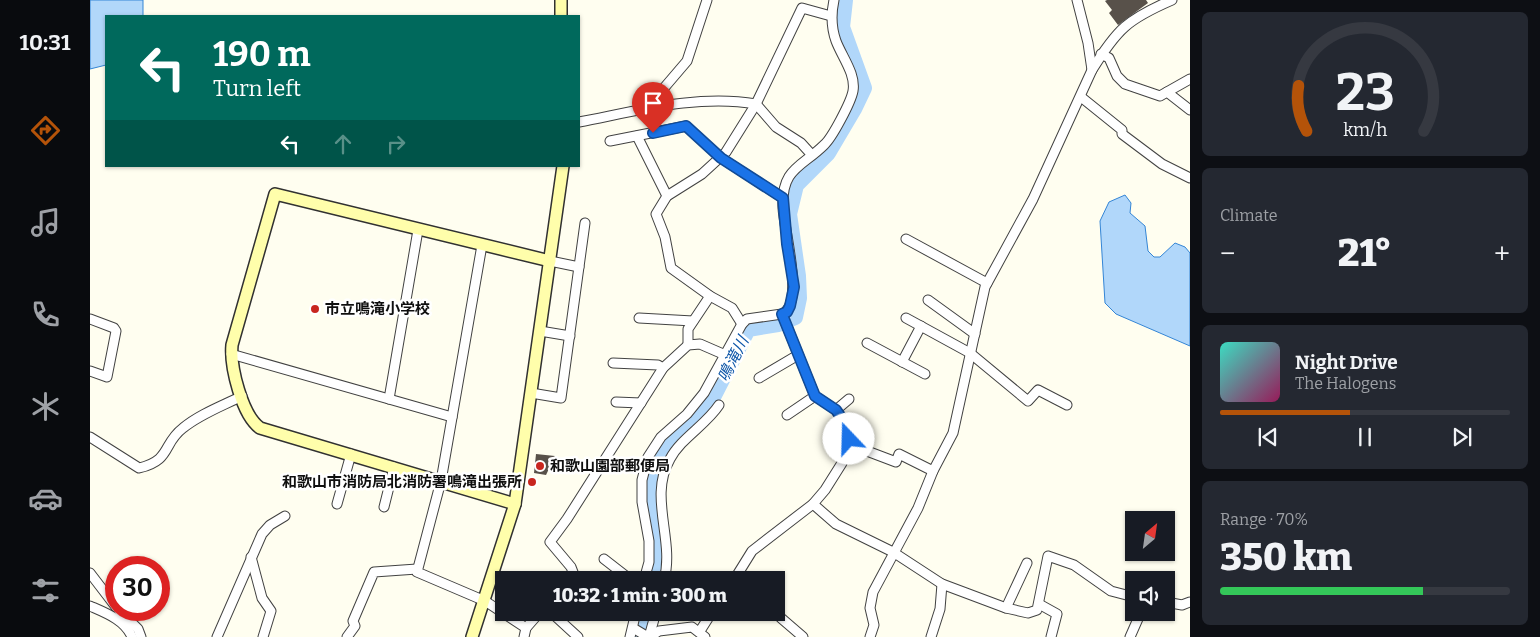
<!DOCTYPE html>
<html lang="en">
<head>
<meta charset="utf-8">
<style>
  :root { --surface:#171b24; --page:#242831; --text:#f1f3f6; --muted:#9ea1a6; --line:#363941; --accent:#b45309 }
  body { margin:0; font-family:Bitter,"Noto Sans JP",serif; background:var(--page); color:var(--text); height:100vh; display:flex; flex-direction:column; font-size:19px; white-space:nowrap }
  * { box-sizing:border-box; margin:0 }
  p { font-size:16px; color:var(--muted) }
  .icon { flex:none; width:28px; height:28px; fill:none; stroke:currentColor; stroke-width:2; stroke-linecap:round; stroke-linejoin:round }
  .map { position:relative; flex:1; overflow:hidden }
  .drawer { display:flex; flex-direction:column; gap:12px; padding:12px; background:#0d0f14; width:350px }
  .drawer>* { flex:none }
  .top-card { position:absolute; left:15px; top:15px; width:475px; height:152px; border-radius:0px; box-shadow:0 1px 4px #0004; background:#00695c; color:#fff; overflow:hidden }
  .needle { width:32px; rotate:29deg }
  .fabs { position:absolute; left:1035px; top:511px; display:grid; gap:10px }
  .fabs a { display:grid; place-items:center; width:50px; height:50px; border-radius:0px; background:var(--surface); box-shadow:0 1px 4px #0004; font-size:25px }
  .speed { position:absolute; left:15px; top:556px; display:flex; gap:10px; font-size:25px; font-weight:700; text-align:center }
  .speed>* { display:grid; place-content:center; width:65px; height:65px; border-radius:50%; background:var(--surface); box-shadow:0 1px 4px #0004; line-height:1 }
  .speed .limit { border:8px solid #d22; background:#fff; color:#111 }
  .pin { position:absolute; display:grid; place-items:center; width:42px; height:42px; color:#fff; margin:-51px -21px; border-radius:50% 50% 50% 0; rotate:-45deg; box-shadow:0 0 5px #0007 }
  .pin .icon { rotate:45deg }
  .me { position:absolute; width:55px; margin:-28px; rotate:339deg; stroke-linejoin:round; filter:drop-shadow(0 0 4px #0008) }
  .turn { display:flex; align-items:center; gap:18px; height:105px; padding:0 25px; font-size:22px }
  .turn .icon { width:65px; height:65px; stroke-width:2.5 }
  .turn b { display:block; font-size:35px; line-height:42px }
  .lanes { display:flex; align-items:center; height:48px; padding:0 25px; background:#0003; justify-content:center; gap:25px; direction:ltr }
  .lanes .off { opacity:.35 }
  .big { font-size:38px; font-weight:800; line-height:1.1 }
  .drawer .tile { flex:1; display:flex; flex-direction:column; justify-content:center; gap:8px; min-width:0; padding:0 18px; border-radius:8px; background:var(--page) }
  .drawer .dial { align-items:center; gap:0 }
  .dial svg { height:130px; overflow:visible; fill:none; stroke:var(--line); stroke-width:7; stroke-linecap:round; text-anchor:middle }
  .dial text { fill:var(--text); stroke:none }
  .song { display:flex; align-items:center; gap:15px }
  .cover { width:60px; height:60px; border-radius:8px; background:linear-gradient(135deg,hsl(170 70% 55%),hsl(330 70% 35%)) }
  .played { height:5px; border-radius:2px; background:linear-gradient(90deg,var(--accent) 45%,var(--line) 45%) }
  .keys { display:flex; justify-content:space-around; direction:ltr }
  .heat { display:flex; justify-content:space-between; align-items:center; font-size:28px; direction:ltr }
  .charge { height:8px; border-radius:4px; background:linear-gradient(90deg,#34c759 70%,var(--line) 0) }
  .trip { position:absolute; left:405px; top:571px; width:290px; height:50px; border-radius:0px; background:var(--surface); box-shadow:0 1px 4px #0004; font-weight:800; line-height:50px; text-align:center }
  main { display:flex; flex:1; min-height:0 }
  .dock { display:flex; flex-direction:column; width:90px; justify-content:space-around; align-items:center; background:#090b0e; color:var(--muted) }
  .dock .icon { width:35px; height:35px }
  .dock .active { color:var(--accent) }
  .dock b { font-size:22px; color:var(--text) }
  .map>svg:first-child { display:block }
</style>
</head>
<body>
<main>
<nav class="dock">
<b>10:31</b>
<svg class="icon active" aria-label="directions" viewBox="0 0 24 24"><path d="M12 3l9 9-9 9-9-9zM9 14v-3h6M13 9l2 2-2 2"/></svg>
<svg class="icon" aria-label="music" viewBox="0 0 24 24"><path d="M9 18V5l10-2v13"/><circle cx="6" cy="18" r="3"/><circle cx="16" cy="16" r="3"/></svg>
<svg class="icon" aria-label="phone" viewBox="0 0 24 24"><path d="M5 4h4l2 5-3 2q2 4 5 5l2-3 5 2v4C11 20 4 13 5 4z"/></svg>
<svg class="icon" aria-label="climate" viewBox="0 0 24 24"><path d="M12 3v18M4 7l16 10M4 17L20 7"/></svg>
<svg class="icon" aria-label="car" viewBox="0 0 24 24"><path d="M5 17H2v-5l4-1 3-4h7l3 4 3 1v5h-3M9 17h6M6 11h13"/><circle cx="7" cy="17" r="2"/><circle cx="17" cy="17" r="2"/></svg>
<svg class="icon" aria-label="filters" viewBox="0 0 24 24"><path d="M4 7h16M4 17h16"/><circle cx="9" cy="7" r="2"/><circle cx="15" cy="17" r="2"/></svg>
</nav>
<div class="map">
<svg width="1100" height="637" viewBox="0 0 1100 637">
  <rect width="100%" height="100%" fill="#fffef0"/>
  <g fill="#b1d7fa" stroke="#3485d5">
    <polygon points="0,0 53,0 53,16 16,16 16,65 0,69"/>
    <polygon points="1035,195 1041,203 1040,213 1055,226 1058,251 1064,257 1070,257 1085,243 1095,247 1100,253 1100,346 1026,314 1015,303 1010,221 1019,202"/>
  </g>
  <g fill="none" stroke-linecap="round" stroke-linejoin="round">
    <g stroke="#b1d7fa" stroke-width="16">
      <polyline points="563,580 568,553 561,488 567,469 573,454 620,403 658,329 688,324 705,317 709,298 708,276 699,214 706,185 738,153 764,109 774,88 752,27 755,0"/>
      <polyline points="550,637 556,612"/>
    </g>
  </g>
  <g fill="#58514a">
    <polygon points="1017,0 1056,0 1058,3 1028,25 1019,13 1022,10 1015,1"/>
    <polygon points="446,454 465,456 456,475 444,473"/>
  </g>
  <g fill="none" stroke-linecap="round" stroke-linejoin="round">
    <g stroke="#424242" stroke-width="11">
      <g id="street">
        <polyline points="987,0 998,43 1002,70"/>
        <polyline points="1011,54 1019,58 1027,76 1035,84 1070,96 1077,92 1100,110"/>
        <polyline points="1077,92 1100,79"/>
        <polyline points="991,97 1032,130 1032,134 1072,164 1100,178"/>
        <polyline points="556,109 597,61 617,0"/>
        <path d="M489 122C547 111 608 94 666 104L686 127 711 143 721 154"/>
        <polyline points="547,136 577,196"/>
        <polyline points="520,141 596,126 631,158 693,198"/>
        <polyline points="816,239 897,283"/>
        <polyline points="392,245 351,481 327,572 395,601 436,628 434,637"/>
        <polyline points="460,261 489,267"/>
        <polyline points="838,300 885,334"/>
        <polyline points="549,318 603,321"/>
        <polyline points="816,318 880,353 938,401 948,390 977,405"/>
        <polyline points="0,319 24,328 26,331 17,377 0,371"/>
        <polyline points="652,324 642,308 620,296 581,268 575,237 566,214 577,196 612,174 636,152 666,104 712,8 741,16"/>
        <polyline points="450,331 480,336"/>
        <polyline points="777,343 835,374"/>
        <polyline points="598,345 598,329 620,296"/>
        <polyline points="141,354 362,417"/>
        <polyline points="812,362 831,326"/>
        <polyline points="523,363 568,365 573,368"/>
        <polyline points="669,378 708,355"/>
        <polyline points="441,393 471,398 495,223"/>
        <polyline points="299,399 328,230"/>
        <polyline points="526,402 551,403"/>
        <polyline points="746,410 759,399"/>
        <polyline points="697,415 725,396"/>
        <path d="M0 437 49 468C82 460 72 444 93 428 110 414 132 406 152 396"/>
        <polyline points="759,439 769,448 806,462 809,454 843,471"/>
        <polyline points="247,504 261,454"/>
        <polyline points="723,504 746,524 803,552 852,584 916,608 938,613 947,610 958,556 984,565 1021,591 1044,597"/>
        <polyline points="294,507 304,467"/>
        <polyline points="161,557 172,598 181,611 173,637"/>
        <polyline points="514,559 541,580"/>
        <polyline points="0,573 26,607"/>
        <polyline points="486,580 481,567 460,542 477,519 573,368 598,345 610,344 633,354"/>
        <path d="M554 580 559 562V541L552 502V480L558 457 571 437 597 414 614 393 652 324 657 319 692 314C715 304 694 230 693 208 691 168 712 167 734 145 742 138 761 102 763 91 766 74 752 57 746 41 741 27 741 14 744 0"/>
        <path d="M574 580C585 540 558 497 580 459 591 438 616 425 629 405"/>
        <polyline points="644,580 662,551 723,504 735,490 752,463 759,439 753,420 746,410 725,396 692,314"/>
        <polyline points="1076,602 1092,605 1100,602"/>
        <polyline points="949,604 967,614 961,637"/>
        <path d="M0 606C16 613 35 620 42 637"/>
        <polyline points="916,608 937,563"/>
        <polyline points="29,610 48,629 51,637"/>
        <polyline points="451,612 464,615 488,637"/>
        <polyline points="691,618 713,637"/>
        <polyline points="436,628 450,612"/>
        <polyline points="543,628 558,637"/>
        <polyline points="610,631 622,612"/>
        <polyline points="127,637 172,534 180,525 195,516"/>
        <polyline points="257,637 265,626 263,621 284,572 327,569"/>
        <polyline points="540,637 546,612"/>
        <polyline points="559,637 566,612"/>
        <polyline points="560,637 569,631 602,627 615,637"/>
        <path d="M780 637 784 625 780 608 783 592 828 508 843 471 863 433 895 287 943 199 1002 70C1027 29 1038 19 1082 0"/>
        <polyline points="841,637 850,609 852,584"/>
        <polyline points="1040,637 1051,612"/>
      </g>
    </g>
    <g stroke="#313131" stroke-width="14">
      <g id="secondary">
        <polyline points="471,0 471,16"/>
        <path d="M425 504 170 428C152 415 140 367 142 345L185 194 460 261"/>
        <polyline points="382,637 425,504 473,166"/>
      </g>
    </g>
    <use href="#street" stroke="#fff" stroke-width="9"/>
    <use href="#secondary" stroke="#fffeab" stroke-width="11"/>
  </g>
  <g fill="none" stroke-linecap="round" stroke-linejoin="round">
    <g stroke="#114b97" stroke-width="12">
      <polyline id="route" points="563,133 596,126 631,158 693,198 697,244 704,287 700,306 697,312 692,314 725,396 746,410 753,420 759,439"/>
    </g>
    <use href="#route" stroke="#1a73e8" stroke-width="9"/>
  </g>
  <g fill="#c8261e" stroke="#fff" stroke-width="2">
    <circle cx="225" cy="309" r="5"/>
    <circle cx="450" cy="466" r="5"/>
    <circle cx="442" cy="482" r="5"/>
  </g>
  <g text-anchor="middle" dominant-baseline="central" stroke-width="5" stroke-linejoin="round" paint-order="stroke">
    <g font-size="15" font-weight="bold" fill="#0f0f0f" stroke="#fff" text-anchor="start">
      <text x="235" y="309">市立鳴滝小学校</text>
      <text x="460" y="466">和歌山園部郵便局</text>
      <text x="432" y="482" text-anchor="end">和歌山市消防局北消防署鳴滝出張所</text>
    </g>
    <g font-size="16" font-style="italic" fill="#0f57a9" stroke="#fff">
      <text transform="translate(643 359) rotate(-63)">鳴滝川</text>
    </g>
  </g>
</svg>
<div class="fabs">
<a><svg class="needle" viewBox="-14 -14 28 28"><path d="M0-13l5 13h-10z" fill="#e53935"/><path d="M0 13l5-13h-10z" fill="#9ea1a6"/></svg></a>
<a><svg class="icon" aria-label="sound" viewBox="0 0 24 24"><path d="M4 9h4l5-4v14l-5-4H4zM17 9q2 3 0 6"/></svg></a>
</div>
<div class="speed"><div class="limit">30</div></div>
<div class="pin" style="left:563px;top:133px;background:#d93025"><svg class="icon" aria-label="arrive" viewBox="0 0 24 24"><path d="M6 21V4h12l-3 4 3 4H6"/></svg></div>
<svg class="me" style="left:759px;top:439px" viewBox="-20 -20 40 40"><circle r="19" fill="#fff"/><path d="M0-13L10 11 0 6-10 11z" fill="#1a73e8"/></svg>
<div class="trip">10:32 · 1 min · 300 m</div>
<div class="top-card">
<div class="turn"><svg class="icon" aria-label="left" viewBox="0 0 24 24"><path d="M17 20v-9H6M10 6l-5 5 5 5"/></svg><div><b>190 m</b>Turn left</div></div>
<div class="lanes"><svg class="icon" aria-label="left" viewBox="0 0 24 24"><path d="M17 20v-9H6M10 6l-5 5 5 5"/></svg><svg class="icon off" aria-label="ahead" viewBox="0 0 24 24"><path d="M12 20V5M6 11l6-6 6 6"/></svg><svg class="icon off" aria-label="right" viewBox="0 0 24 24"><path d="M7 20v-9h11M14 6l5 5-5 5"/></svg></div>
</div>
</div>
<section class="drawer">
<div class="tile dial"><svg viewBox="0 0 100 80">
<path d="M14 69A42 42 0 1 1 86 69"/>
<path d="M14 69A42 42 0 0 1 9 41" stroke="#b45309"/>
<text x="50" y="56" font-size="32" font-weight="700">23</text>
<text x="50" y="72" font-size="11">km/h</text>
</svg></div>
<div class="tile"><p>Climate</p>
<div class="heat"><a>−</a><b class="big">21°</b><a>+</a></div>
</div>
<div class="tile">
<div class="song"><i class="cover"></i><div><b>Night Drive</b><p>The Halogens</p></div></div>
<div class="played"></div>
<div class="keys"><svg class="icon" aria-label="previous" viewBox="0 0 24 24"><path d="M18 5L8 12l10 7zM5 5v14"/></svg><svg class="icon" aria-label="pause" viewBox="0 0 24 24"><path d="M8 5v14M16 5v14"/></svg><svg class="icon" aria-label="next" viewBox="0 0 24 24"><path d="M6 5l10 7-10 7zM19 5v14"/></svg></div>
</div>
<div class="tile"><p>Range · 70%</p><b class="big">350 km</b><div class="charge"></div></div>
</section>
</main>
</body>
</html>
